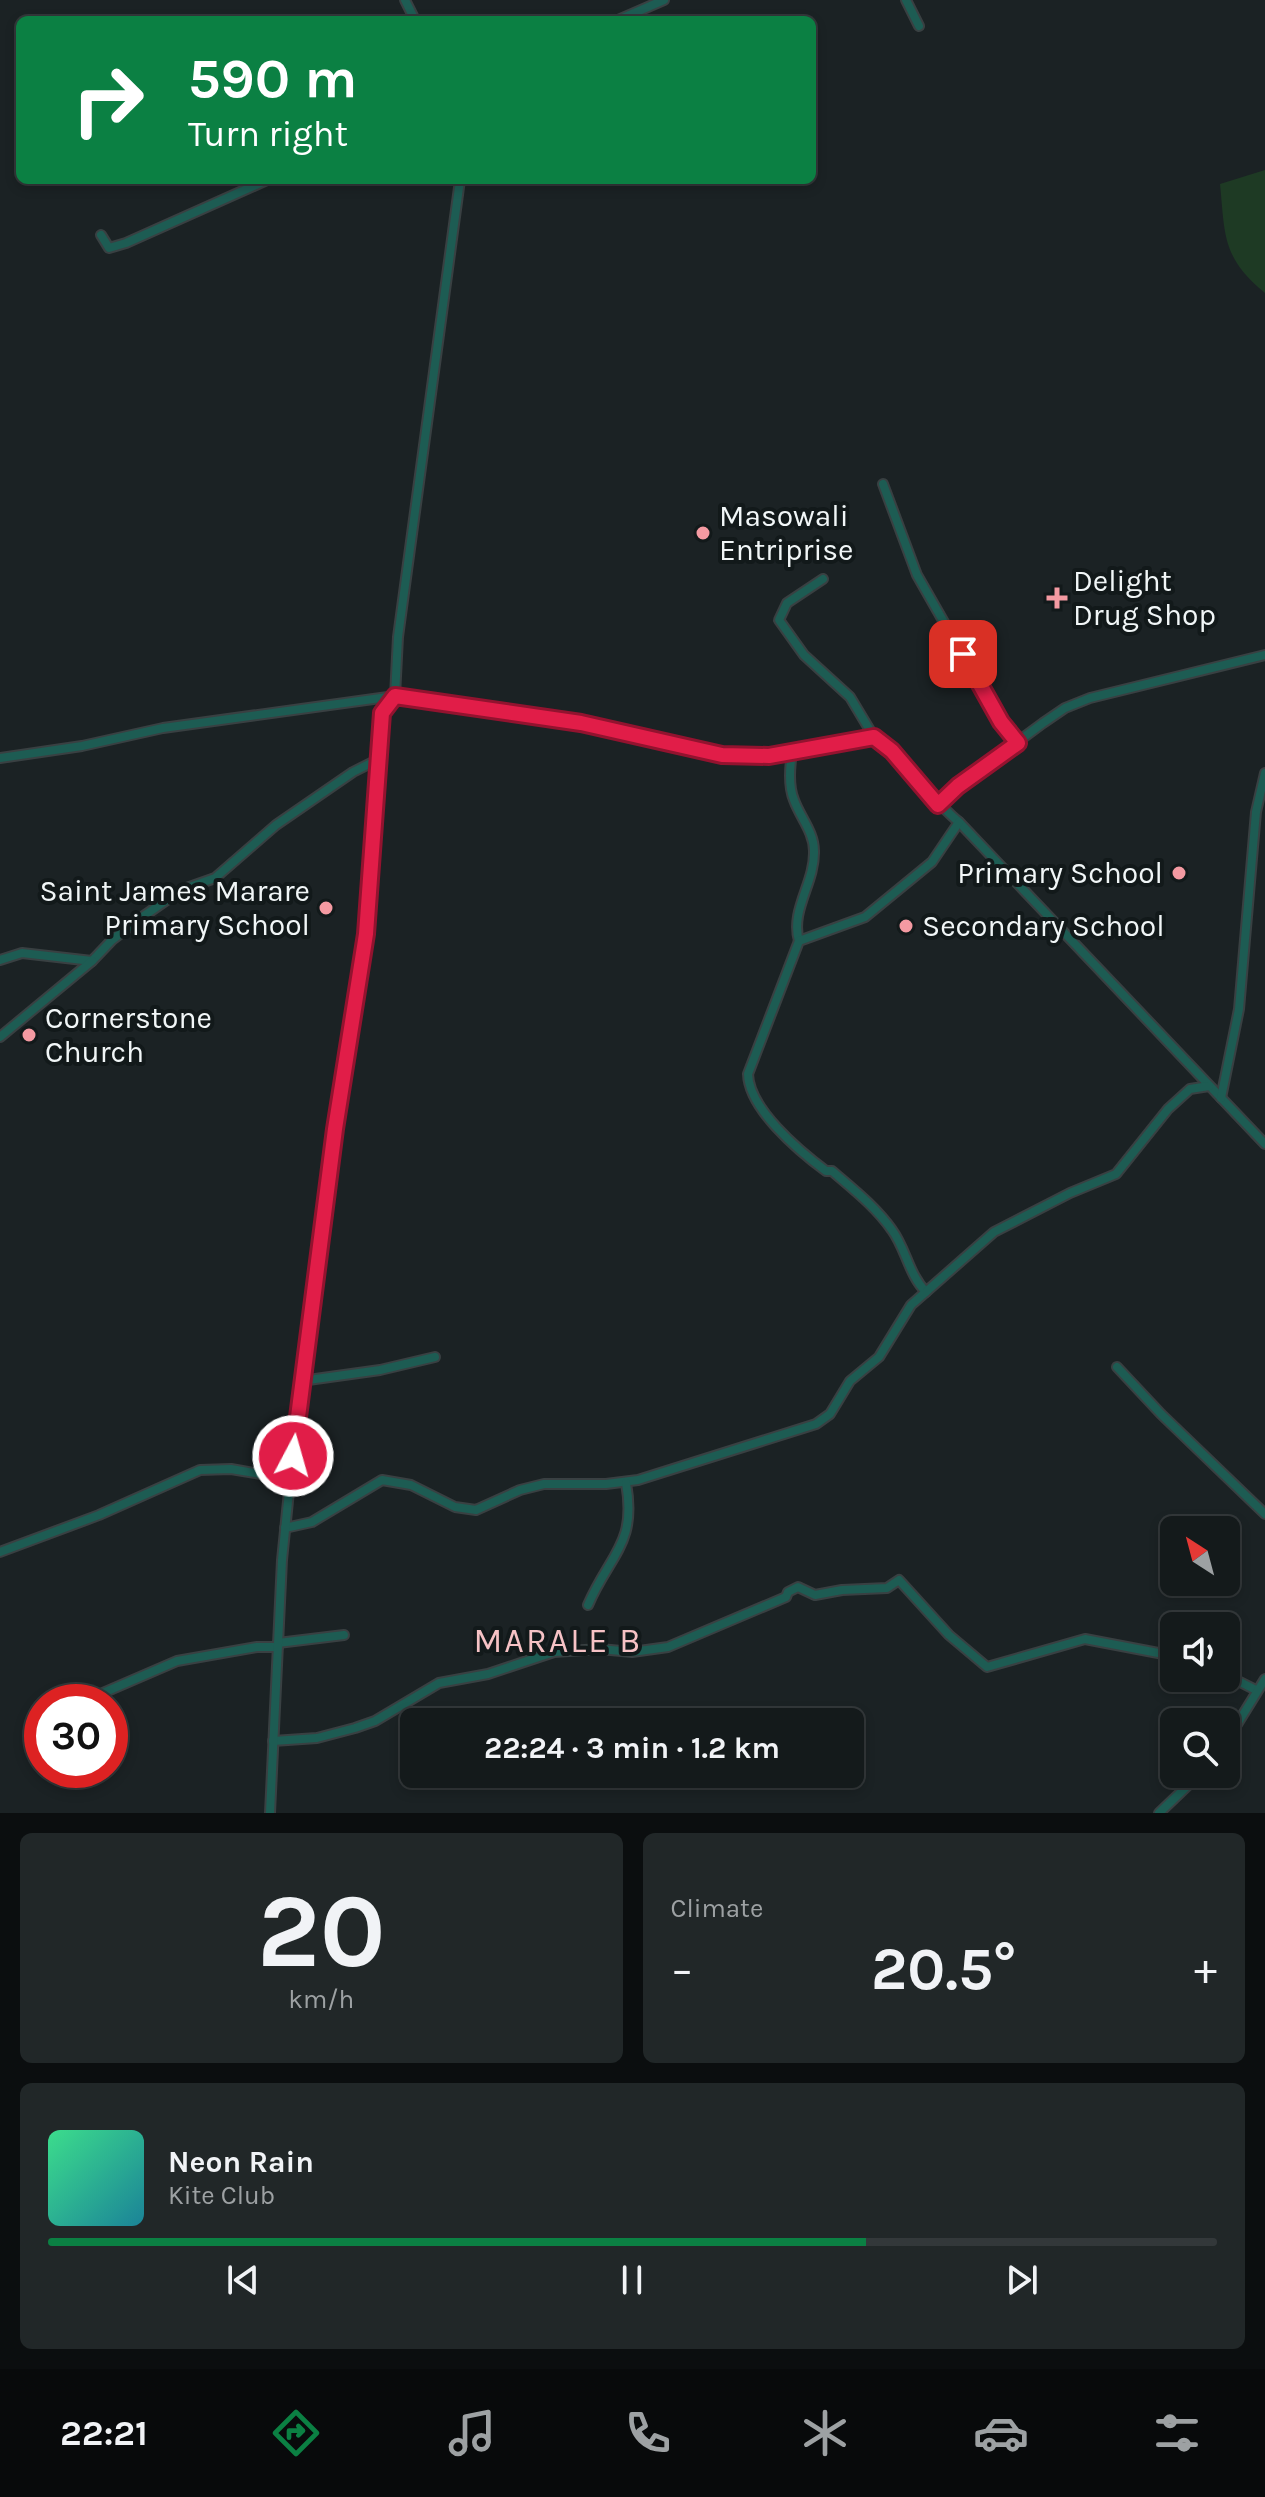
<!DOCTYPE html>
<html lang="en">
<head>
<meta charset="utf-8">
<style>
  :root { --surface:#141a1b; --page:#212728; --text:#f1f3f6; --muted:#9da1a3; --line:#33383a; --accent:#0b8043 }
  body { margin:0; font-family:Karla,sans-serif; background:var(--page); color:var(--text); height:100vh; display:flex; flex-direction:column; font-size:30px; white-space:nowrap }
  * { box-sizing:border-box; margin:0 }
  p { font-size:26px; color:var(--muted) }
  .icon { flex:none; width:44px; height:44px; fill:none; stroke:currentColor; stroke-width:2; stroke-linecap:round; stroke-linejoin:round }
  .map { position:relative; height:1813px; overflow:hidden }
  .details { display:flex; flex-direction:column; gap:20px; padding:20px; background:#0b0e0f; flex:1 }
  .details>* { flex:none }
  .guide { position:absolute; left:16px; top:16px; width:800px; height:168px; border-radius:12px; box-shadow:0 4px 12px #0003,0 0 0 2px var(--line); background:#0b8043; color:#fff; overflow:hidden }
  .needle { width:52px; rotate:324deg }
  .buttons { position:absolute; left:1160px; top:1516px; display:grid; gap:16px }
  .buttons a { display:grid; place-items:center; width:80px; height:80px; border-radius:12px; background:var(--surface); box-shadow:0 4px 12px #0003,0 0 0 2px var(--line); font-size:40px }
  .speed { position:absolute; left:24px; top:1684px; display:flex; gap:16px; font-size:40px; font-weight:700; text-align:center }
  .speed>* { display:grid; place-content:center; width:104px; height:104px; border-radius:50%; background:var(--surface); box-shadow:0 4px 12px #0003,0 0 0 2px var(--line); line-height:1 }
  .speed .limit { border:12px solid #d22; background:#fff; color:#111 }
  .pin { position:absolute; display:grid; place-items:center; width:68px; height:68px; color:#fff; margin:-34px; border-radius:16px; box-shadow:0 4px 12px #0006 }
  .me { position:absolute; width:88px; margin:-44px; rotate:6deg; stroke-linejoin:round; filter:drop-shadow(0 0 6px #0008) }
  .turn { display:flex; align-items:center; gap:28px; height:168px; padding:0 40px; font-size:36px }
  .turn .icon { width:104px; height:104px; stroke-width:2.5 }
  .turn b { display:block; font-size:56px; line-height:68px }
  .big { font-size:60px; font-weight:700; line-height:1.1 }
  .details .widget { flex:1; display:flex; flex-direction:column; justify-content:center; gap:12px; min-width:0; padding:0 28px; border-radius:12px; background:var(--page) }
  .details .dial { align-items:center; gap:0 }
  .dial b { font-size:104px; line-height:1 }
  .song { display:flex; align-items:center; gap:24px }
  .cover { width:96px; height:96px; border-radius:12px; background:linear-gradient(135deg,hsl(150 70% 55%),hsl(190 70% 35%)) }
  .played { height:8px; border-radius:4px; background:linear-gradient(90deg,var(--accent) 70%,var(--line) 70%) }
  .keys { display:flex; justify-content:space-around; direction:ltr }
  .heat { display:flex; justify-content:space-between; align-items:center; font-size:44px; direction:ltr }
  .details .tiles { flex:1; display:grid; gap:20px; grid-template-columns:1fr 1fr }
  .widget:last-child { grid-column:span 2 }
  .trip { position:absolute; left:400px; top:1708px; width:464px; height:80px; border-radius:12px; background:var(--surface); box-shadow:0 4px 12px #0003,0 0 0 2px var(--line); font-weight:700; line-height:80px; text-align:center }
  .tab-bar { display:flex; height:128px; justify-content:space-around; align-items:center; background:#080a0b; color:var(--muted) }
  .tab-bar .icon { width:56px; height:56px }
  .tab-bar .selected { color:var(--accent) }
  .tab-bar b { font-size:36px; color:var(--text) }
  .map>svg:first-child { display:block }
</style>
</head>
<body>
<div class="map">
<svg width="1265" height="1813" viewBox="0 0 1265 1813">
  <rect width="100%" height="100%" fill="#1b2224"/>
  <path fill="#1e3a24" d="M1265 170V293C1222 258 1225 235 1220 184Z"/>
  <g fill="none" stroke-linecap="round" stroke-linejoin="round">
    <g stroke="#394042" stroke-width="12">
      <g id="street">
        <polyline points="405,0 415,20"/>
        <polyline points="906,0 919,26"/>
        <polyline points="618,20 664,0"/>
        <polyline points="101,235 109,248 126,243 267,180"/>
        <polyline points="883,484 917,575 1001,722 1018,743"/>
        <polyline points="823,579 787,603 779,620 804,655 850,697 874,737"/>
        <path d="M792 751C790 767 788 785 794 800 800 817 814 832 814 851 815 883 790 910 799 941"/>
        <path d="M0 758 82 746 163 728 395 696 581 723 722 755 769 756 874 737C907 760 928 797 959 822L1265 1144"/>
        <polyline points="938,805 958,786 1043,723 1065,708 1090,698 1265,655"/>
        <polyline points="0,960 22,953 92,961 112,940 138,920 181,890 215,878 276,825 353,772 377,760"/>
        <polyline points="0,1037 92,961"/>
        <polyline points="1221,1098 1239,1009 1256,812 1265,773"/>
        <path d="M926 1292C909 1275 906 1249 892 1230 876 1207 853 1189 832 1171H826C799 1151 749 1109 748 1074L799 941 865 917 932 862 959 822"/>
        <polyline points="1117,1367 1161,1414 1265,1514"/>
        <polyline points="301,1381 380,1370 435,1357"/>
        <polyline points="285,1528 312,1522 382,1480 411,1485 455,1507 476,1510 520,1490 544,1484 606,1484 638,1480 816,1424 830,1414 850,1381 879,1357 911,1305 994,1232 1070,1193 1116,1174 1168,1109 1190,1089 1209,1086"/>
        <polyline points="0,1552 99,1515 200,1470 231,1469 290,1479"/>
        <path d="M588 1605C610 1554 637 1544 626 1483"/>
        <polyline points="278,1643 344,1635"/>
        <polyline points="1226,1675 1256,1690"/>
        <polyline points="82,1702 177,1661 257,1647 278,1647"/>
        <polyline points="38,1725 42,1723"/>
        <polyline points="273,1741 317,1738 355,1728 375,1721 439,1683 488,1674 554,1652 600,1649 632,1652 668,1647 786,1597 788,1592 798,1587 815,1595 842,1590 887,1588 899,1580 949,1635 987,1667 1085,1639 1174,1656"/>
        <polyline points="1226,1742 1265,1679"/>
        <polyline points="270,1813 282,1560 295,1433 335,1129 366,934 382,713 395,696 398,637 460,180"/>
        <polyline points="1159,1813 1200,1774"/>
      </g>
    </g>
    <use href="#street" stroke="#1d5c53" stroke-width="8"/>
  </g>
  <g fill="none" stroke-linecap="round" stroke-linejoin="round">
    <g stroke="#92132f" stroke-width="20">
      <polyline id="route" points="293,1456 335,1129 366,934 382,713 395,696 581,723 722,755 769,756 874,737 892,751 938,805 958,786 1018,743 1001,722 963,654"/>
    </g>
    <use href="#route" stroke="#e11d48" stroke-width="14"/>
  </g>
  <g fill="#f49aa2" stroke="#12191a" stroke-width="3">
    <circle cx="703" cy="533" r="8"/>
    <path d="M1053 586h8v8h8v8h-8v8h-8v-8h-8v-8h8z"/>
    <circle cx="1179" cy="873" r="8"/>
    <circle cx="326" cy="908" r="8"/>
    <circle cx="906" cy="926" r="8"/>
    <circle cx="29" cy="1035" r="8"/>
  </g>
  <g text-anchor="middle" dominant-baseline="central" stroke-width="8" stroke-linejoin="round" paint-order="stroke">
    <g font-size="30" fill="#f1f6f7" stroke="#12191a" text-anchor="start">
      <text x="719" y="516">Masowali<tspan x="719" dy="34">Entriprise</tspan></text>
      <text x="1073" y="581">Delight<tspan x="1073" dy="34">Drug Shop</tspan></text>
      <text x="1163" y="873" text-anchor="end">Primary School</text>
      <text x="310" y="891" text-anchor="end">Saint James Marare<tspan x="310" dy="34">Primary School</tspan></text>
      <text x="922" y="926">Secondary School</text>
      <text x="45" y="1018">Cornerstone<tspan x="45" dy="34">Church</tspan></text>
    </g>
    <g font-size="34" letter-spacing="2" fill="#f6c2c5" stroke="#12191a">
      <text x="558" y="1641">MARALE B</text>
    </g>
  </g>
</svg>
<div class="buttons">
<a><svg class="needle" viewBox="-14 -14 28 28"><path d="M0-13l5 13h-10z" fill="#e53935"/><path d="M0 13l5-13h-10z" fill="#9da1a3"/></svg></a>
<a><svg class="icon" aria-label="sound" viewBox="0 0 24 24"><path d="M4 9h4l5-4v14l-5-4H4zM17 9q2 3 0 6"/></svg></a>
<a><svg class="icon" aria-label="search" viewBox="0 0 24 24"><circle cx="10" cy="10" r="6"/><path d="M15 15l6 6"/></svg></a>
</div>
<div class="speed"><div class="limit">30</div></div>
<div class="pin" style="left:963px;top:654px;background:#d93025"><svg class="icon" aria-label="arrive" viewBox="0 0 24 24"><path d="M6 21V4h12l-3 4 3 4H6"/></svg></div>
<svg class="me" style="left:293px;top:1456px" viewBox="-20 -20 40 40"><circle r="17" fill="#e11d48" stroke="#fff" stroke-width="3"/><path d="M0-11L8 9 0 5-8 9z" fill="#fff"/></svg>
<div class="trip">22:24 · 3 min · 1.2 km</div>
<div class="guide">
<div class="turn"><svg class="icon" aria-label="right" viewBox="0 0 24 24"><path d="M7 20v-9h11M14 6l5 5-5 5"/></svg><div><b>590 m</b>Turn right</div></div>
</div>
</div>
<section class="details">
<div class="tiles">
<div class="widget dial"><b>20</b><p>km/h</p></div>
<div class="widget"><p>Climate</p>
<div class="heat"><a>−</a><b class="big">20.5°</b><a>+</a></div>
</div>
<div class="widget">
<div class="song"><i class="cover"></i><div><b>Neon Rain</b><p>Kite Club</p></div></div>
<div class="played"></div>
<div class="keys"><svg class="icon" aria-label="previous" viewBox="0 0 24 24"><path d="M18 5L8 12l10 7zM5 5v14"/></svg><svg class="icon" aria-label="pause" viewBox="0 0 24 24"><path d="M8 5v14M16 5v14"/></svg><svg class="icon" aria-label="next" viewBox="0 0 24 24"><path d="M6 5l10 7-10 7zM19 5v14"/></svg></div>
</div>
</div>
</section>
<nav class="tab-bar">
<b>22:21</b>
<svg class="icon selected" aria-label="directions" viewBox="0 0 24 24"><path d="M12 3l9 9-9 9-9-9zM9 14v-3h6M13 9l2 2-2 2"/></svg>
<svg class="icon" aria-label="music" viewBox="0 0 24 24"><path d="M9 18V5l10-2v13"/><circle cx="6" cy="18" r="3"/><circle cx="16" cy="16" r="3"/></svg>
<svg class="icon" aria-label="phone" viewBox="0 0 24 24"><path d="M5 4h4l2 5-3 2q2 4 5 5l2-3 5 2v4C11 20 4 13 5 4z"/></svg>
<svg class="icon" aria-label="climate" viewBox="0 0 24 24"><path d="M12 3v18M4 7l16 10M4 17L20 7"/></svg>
<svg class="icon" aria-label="car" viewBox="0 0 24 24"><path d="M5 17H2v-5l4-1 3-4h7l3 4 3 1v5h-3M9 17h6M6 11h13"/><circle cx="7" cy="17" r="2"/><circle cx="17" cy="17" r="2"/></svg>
<svg class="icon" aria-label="filters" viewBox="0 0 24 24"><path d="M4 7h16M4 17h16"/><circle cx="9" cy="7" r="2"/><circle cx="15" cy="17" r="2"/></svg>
</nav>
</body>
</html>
